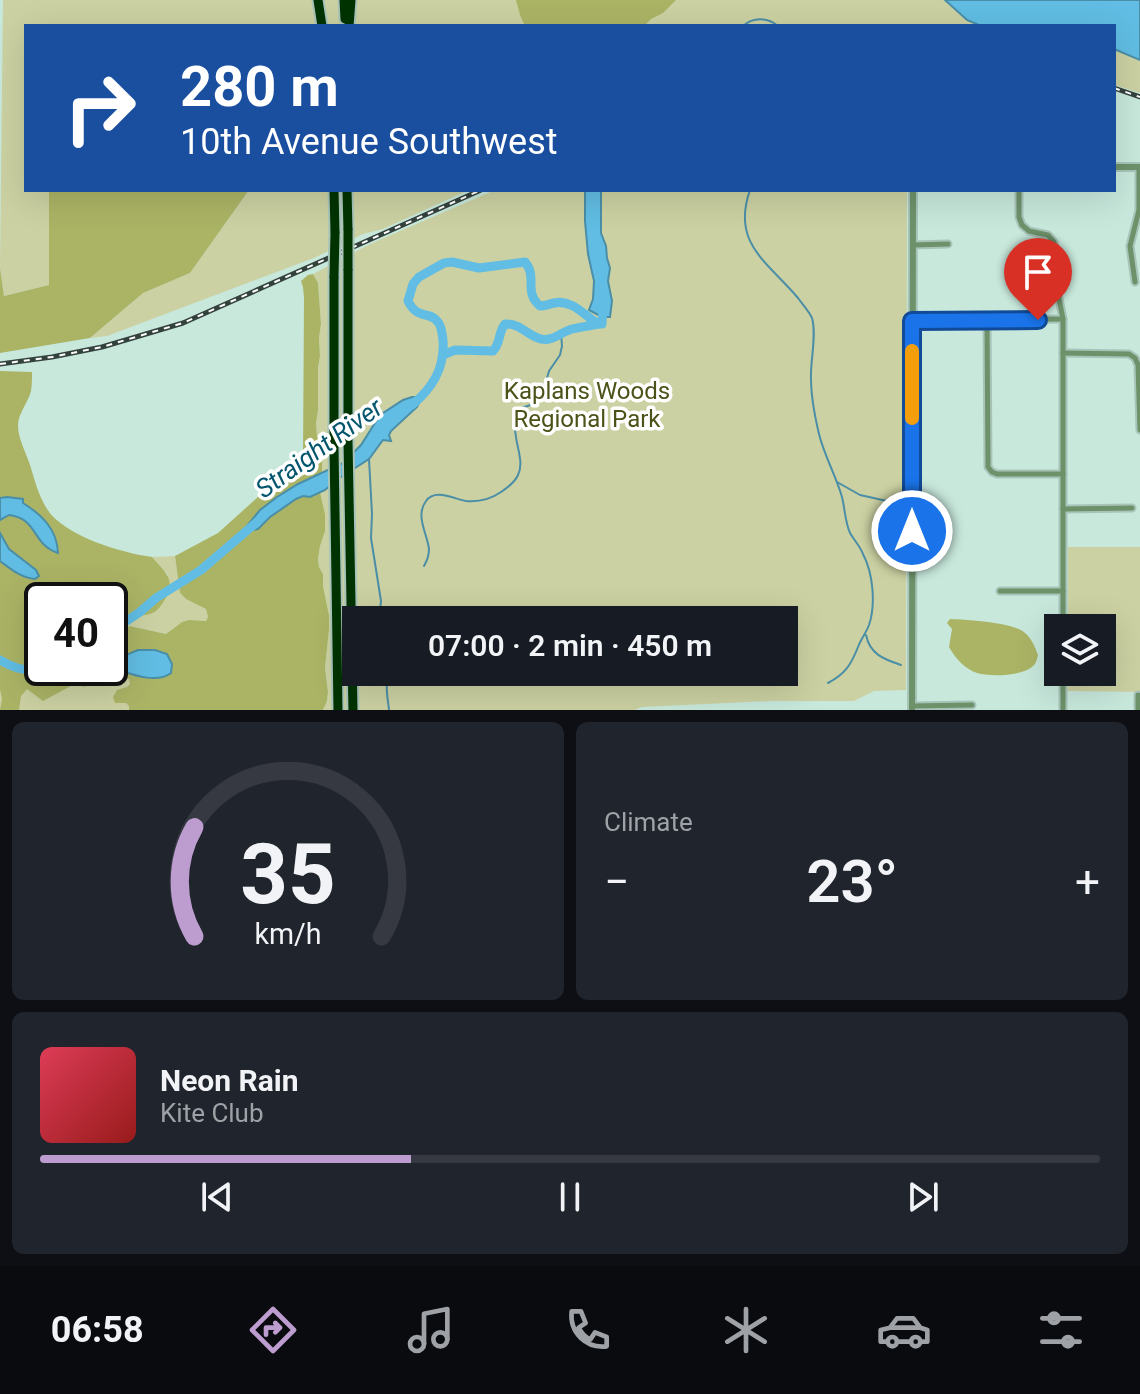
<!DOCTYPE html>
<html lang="en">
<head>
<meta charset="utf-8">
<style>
  :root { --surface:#171b24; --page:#20242c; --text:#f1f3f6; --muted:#9ea1a6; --line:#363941; --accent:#bd9cd0 }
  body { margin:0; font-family:Roboto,sans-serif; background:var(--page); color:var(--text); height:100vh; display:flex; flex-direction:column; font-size:30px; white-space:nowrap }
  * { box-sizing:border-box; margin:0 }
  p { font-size:26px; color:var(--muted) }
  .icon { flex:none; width:44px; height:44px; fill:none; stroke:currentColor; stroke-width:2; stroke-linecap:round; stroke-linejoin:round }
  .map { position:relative; height:710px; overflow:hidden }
  .side { display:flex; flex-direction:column; gap:12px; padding:12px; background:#0d0f14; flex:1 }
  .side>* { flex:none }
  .top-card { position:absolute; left:24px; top:24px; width:1092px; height:168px; border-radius:0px; box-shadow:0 8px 32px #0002; background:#1a4fa0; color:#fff; overflow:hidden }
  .buttons { position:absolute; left:1044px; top:614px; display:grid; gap:16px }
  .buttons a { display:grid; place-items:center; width:72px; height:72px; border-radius:0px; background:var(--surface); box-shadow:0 8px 32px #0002; font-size:40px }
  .speed { position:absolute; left:24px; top:582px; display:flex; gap:16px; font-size:40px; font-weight:700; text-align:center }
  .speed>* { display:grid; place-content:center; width:104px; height:104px; border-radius:50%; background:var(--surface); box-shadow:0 8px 32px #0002; line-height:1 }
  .speed .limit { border:4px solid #111; border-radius:12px; background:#fff; color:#111 }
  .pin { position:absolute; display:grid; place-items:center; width:68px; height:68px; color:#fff; margin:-82px -34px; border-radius:50% 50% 50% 0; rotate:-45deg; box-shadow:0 0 8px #0007 }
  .pin .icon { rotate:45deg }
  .me { position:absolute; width:88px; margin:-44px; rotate:0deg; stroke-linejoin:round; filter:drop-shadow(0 0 6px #0008) }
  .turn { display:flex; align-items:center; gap:28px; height:168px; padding:0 24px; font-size:36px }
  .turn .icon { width:104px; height:104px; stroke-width:2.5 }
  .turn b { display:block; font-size:56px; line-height:68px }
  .big { font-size:60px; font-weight:600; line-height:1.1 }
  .side .tile { flex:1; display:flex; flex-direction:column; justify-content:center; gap:12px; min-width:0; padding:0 28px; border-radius:12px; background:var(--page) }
  .side .dial { align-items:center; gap:0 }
  .dial svg { height:208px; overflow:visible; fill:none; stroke:var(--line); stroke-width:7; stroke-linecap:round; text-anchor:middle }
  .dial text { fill:var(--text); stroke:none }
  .song { display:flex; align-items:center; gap:24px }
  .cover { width:96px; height:96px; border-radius:12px; background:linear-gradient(135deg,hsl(350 70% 55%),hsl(0 70% 35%)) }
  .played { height:8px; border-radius:4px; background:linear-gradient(90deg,var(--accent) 35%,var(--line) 35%) }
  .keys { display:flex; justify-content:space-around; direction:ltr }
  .heat { display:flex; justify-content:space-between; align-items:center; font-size:44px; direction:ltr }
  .side .tiles { flex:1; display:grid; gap:12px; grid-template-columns:1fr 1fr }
  .tile:last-child { grid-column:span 2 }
  .trip { position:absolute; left:342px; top:606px; width:456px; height:80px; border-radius:0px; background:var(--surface); box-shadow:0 8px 32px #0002; font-weight:600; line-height:80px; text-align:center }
  .menu { display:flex; height:128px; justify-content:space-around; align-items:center; background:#090b0e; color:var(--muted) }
  .menu .icon { width:56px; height:56px }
  .menu .selected { color:var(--accent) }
  .menu b { font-size:36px; color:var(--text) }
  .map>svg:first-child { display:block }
</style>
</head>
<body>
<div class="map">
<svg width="1140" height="710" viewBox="0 0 1140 710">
  <rect width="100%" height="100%" fill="#c8e8dc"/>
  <g fill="#cbd1a2" fill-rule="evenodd">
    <polygon points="3,0 945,0 967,20 981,26 26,26 26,190 49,190 49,285 4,296 0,268"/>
    <polygon points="1114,49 1140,60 1140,93 1114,85"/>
    <polygon points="249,190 469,190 383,229 363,234 314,258 107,336 90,338 143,293 190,273"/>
    <path d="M495 190H907L906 690 874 691 854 701H771L642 707 635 710H323L327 701 328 692 325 668 329 630V615L323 586V574L319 567 318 559 320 546 325 531V514L320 492 362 464V445L343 463 313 478 322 472V456L318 449 316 423 318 411V368L320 356 319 338 321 324 318 283 313 274 370 244ZM356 620H784V672H356Z"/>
    <polygon points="1068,547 1140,547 1140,692 1067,691 1068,672 1102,672 1102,628 1068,628"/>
    <polygon points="175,556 180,593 186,599 206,609 208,617 206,621 189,620 182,622 166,634 130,626 117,631 123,621 132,615 168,575 152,557"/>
    <polygon points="113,666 150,693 154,710 0,710 0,683 110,668"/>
  </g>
  <g fill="#abb465" fill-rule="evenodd">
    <polygon points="516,0 676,0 663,13 651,19 644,26 525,26 520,15"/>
    <polygon points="49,190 249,190 190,273 143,293 90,338 0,353 0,268 4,296 49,285"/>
    <path d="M313 274 318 283 321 324 319 338 320 356 318 368V411L316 423 318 449 322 456V472C295 489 267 499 248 526L258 529C269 518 285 502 301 497 308 495 313 495 320 492L325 514V531L320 546 318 559 319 567 323 574V586L329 615V630L325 668 328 692 327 701 323 710H129V706L126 703H115L113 697 117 690 127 687 130 684 129 679 106 673 84 687 81 686 80 676 69 687 43 701 27 689 21 696 19 710H0L2 699 0 689V371L32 372C32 378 32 385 31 391 28 403 18 413 18 426 18 437 25 451 29 462 34 477 38 495 47 509 64 536 122 553 152 557 166 573 177 580 164 601 160 607 157 612 150 614 133 618 128 612 118 630L130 626 166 634 182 622 189 620 206 621 208 617 206 609 186 599 180 593 175 556 218 533 258 497 277 475 300 463 303 457 304 298 303 287 301 281 308 275ZM42 600H110V668H42Z"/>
    <path d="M950 619C968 620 1013 622 1025 633 1032 639 1035 647 1038 655 1037 659 1036 664 1033 666 1023 676 990 677 977 673 965 669 955 658 949 647L952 629 947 623Z"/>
  </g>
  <g fill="#61bde3" stroke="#4a8ea7" stroke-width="2">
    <polygon points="945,0 1140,0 1140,60 1114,49 1114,26 981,26 967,20"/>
    <polygon points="585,190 601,190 601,233 606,246 607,258 610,268 608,281 612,301 610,317 602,317 589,310 593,299 594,281 588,254 585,221"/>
    <polygon points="412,397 422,397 417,407 391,431 389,435 391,441 383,440 369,459 338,479 325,490 310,497 303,496 296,499 270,517 258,529 246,531 247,526 260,510 277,497 298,484 343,463 361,445 380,415 403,400"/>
    <path d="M7 497 23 499V503C42 515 57 529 58 553 31 544 39 519 9 515L0 520V498Z"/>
    <path d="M0 533 9 549 36 570 39 576 35 579C21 578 11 569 0 561Z"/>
    <path d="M138 650H155L167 654 172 664 171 673C158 683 136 676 122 671L120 668C119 656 129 654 138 650Z"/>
  </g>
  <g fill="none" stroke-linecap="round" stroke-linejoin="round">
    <g stroke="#4a8ea7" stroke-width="2">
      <path d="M743 26C753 17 767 17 778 26"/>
      <path d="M750 190C731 244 768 262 798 298 803 305 809 311 812 318 817 335 810 362 811 379 811 397 815 417 819 434 824 455 836 476 842 497 845 509 845 522 850 533 854 540 860 546 863 554 873 573 876 604 869 625 866 633 861 639 858 647 851 665 845 674 828 683"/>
      <polyline points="369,459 372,514 371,538 381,601 379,620"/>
      <polyline points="837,482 860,495 896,503"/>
      <path d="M424 566C427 561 429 555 429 549 427 533 415 516 426 501 435 488 454 499 466 501 478 502 491 499 501 492 507 488 515 482 518 475 527 457 507 434 519 409L536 403 542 397 549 371 560 355 562 346 561 333"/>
      <path d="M866 635C870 654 883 659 901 665"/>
      <path d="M389 710C388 697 382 679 395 672"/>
    </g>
    <g stroke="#61bde3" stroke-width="9">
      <path d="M443 355 455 350 493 351C501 343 498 332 505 324 521 323 527 336 541 339 552 342 561 332 572 329 580 327 589 326 598 324"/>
      <path d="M412 405C433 388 445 368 443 340 442 334 442 327 438 322 429 310 418 321 408 301L413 284 419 277 444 263 452 262 479 268 525 262C538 277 523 292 540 306 545 306 549 304 554 303 572 299 584 315 598 324H602L603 305"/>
      <polyline points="110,632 140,612 156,598 201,570 257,522"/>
      <path d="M0 660C16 670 33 673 51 668"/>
    </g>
    <g stroke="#a8c4b9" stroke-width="9">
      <g id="minor">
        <polyline points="1019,190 1019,217 1022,225 1029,231 1048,235 1054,242 1056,283 1063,319 1063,628"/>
        <polyline points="913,245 948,244"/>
        <polyline points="1135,282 1130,246 1139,210 1139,167"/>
        <polyline points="987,320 988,467 992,472 997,474 1063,474"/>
        <polyline points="912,321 1063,319"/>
        <polyline points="1063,353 1129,354 1135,358 1138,365 1140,430"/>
        <polyline points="1063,509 1132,508"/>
        <polyline points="1000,591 1063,591"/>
        <polyline points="1063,672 1063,710"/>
        <polyline points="1138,695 1138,710"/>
        <polyline points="912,706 972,705"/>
      </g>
    </g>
    <g stroke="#a8c4b9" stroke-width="10">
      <g id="tertiary">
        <polyline points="1114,167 1140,167"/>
        <polyline points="912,710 913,190"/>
      </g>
    </g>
    <g stroke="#a8c4b9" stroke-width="13">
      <g id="motorway">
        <polyline points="318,0 322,26"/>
        <polyline points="344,0 345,19"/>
        <polyline points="349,26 351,0"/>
        <polyline points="334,190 335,233"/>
        <polyline points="347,190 348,230"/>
        <polyline points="348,269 348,441 353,710"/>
        <polyline points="334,276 334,447 338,710"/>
      </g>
    </g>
    <use href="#minor" stroke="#6d926a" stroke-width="5"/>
    <use href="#tertiary" stroke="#6d926a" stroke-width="6"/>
    <use href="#motorway" stroke="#030" stroke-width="9"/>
    <g stroke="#34423d" stroke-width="5">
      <g id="rail">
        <polyline points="1114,88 1140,97"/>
        <polyline points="0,364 52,357 102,347 183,323 481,190"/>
      </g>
    </g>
    <use href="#rail" stroke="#fff" stroke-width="2" stroke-dasharray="6" stroke-linecap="butt"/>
    <g stroke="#a8c4b9" stroke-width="13" stroke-linecap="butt">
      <g id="motorway-bridge">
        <polyline points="348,230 348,269"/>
        <polyline points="334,276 335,233"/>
      </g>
    </g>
    <use href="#motorway-bridge" stroke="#030" stroke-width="9"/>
  </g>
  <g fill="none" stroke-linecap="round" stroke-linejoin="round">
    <g stroke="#114b97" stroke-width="20">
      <polyline id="route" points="912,531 912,321 1038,320"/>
    </g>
    <use href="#route" stroke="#1a73e8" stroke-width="14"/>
    <polyline stroke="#f59e0b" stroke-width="14" points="912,418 912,351"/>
  </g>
  <g text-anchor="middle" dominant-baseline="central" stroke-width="7" stroke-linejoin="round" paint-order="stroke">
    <g font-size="24" fill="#4d5218" stroke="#fff">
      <text x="587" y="391">Kaplans Woods<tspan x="587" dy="28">Regional Park</tspan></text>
    </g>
    <g font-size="26" font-style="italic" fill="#04556e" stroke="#fff">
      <text transform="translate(319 448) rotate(-36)">Straight River</text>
    </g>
  </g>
</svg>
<div class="buttons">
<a><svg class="icon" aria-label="layers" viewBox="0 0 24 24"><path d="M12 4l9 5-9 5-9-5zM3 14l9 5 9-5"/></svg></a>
</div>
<div class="speed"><div class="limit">40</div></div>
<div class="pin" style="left:1038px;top:320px;background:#d93025"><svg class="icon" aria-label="arrive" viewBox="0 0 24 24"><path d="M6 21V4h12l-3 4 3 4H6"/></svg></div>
<svg class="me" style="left:912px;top:531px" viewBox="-20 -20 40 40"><circle r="17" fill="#1a73e8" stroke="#fff" stroke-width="3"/><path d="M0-11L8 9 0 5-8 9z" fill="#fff"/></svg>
<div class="trip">07:00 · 2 min · 450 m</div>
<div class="top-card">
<div class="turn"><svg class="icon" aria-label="right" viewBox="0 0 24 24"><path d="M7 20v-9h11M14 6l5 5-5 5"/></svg><div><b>280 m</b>10th Avenue Southwest</div></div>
</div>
</div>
<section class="side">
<div class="tiles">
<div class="tile dial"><svg viewBox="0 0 100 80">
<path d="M14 69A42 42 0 1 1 86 69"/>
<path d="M14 69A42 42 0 0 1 14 27" stroke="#bd9cd0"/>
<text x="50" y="56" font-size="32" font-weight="700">35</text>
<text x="50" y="72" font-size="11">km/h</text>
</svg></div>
<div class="tile"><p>Climate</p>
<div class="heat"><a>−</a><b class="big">23°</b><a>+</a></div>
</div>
<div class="tile">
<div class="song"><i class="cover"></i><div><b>Neon Rain</b><p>Kite Club</p></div></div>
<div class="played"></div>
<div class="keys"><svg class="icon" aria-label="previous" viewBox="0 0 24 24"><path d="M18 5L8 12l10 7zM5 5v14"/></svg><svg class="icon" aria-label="pause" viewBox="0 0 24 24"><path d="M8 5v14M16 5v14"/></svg><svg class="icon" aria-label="next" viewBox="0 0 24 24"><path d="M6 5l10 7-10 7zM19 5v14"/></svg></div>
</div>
</div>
</section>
<nav class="menu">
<b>06:58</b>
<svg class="icon selected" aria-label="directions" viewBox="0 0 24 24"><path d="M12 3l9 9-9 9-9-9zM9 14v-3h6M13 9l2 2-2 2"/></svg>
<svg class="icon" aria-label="music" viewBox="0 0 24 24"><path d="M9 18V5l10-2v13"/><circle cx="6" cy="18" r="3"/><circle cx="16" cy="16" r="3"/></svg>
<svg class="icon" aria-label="phone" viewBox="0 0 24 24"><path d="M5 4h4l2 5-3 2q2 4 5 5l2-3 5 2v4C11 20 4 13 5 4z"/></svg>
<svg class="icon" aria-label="climate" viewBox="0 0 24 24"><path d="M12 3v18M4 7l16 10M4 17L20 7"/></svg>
<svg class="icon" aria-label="car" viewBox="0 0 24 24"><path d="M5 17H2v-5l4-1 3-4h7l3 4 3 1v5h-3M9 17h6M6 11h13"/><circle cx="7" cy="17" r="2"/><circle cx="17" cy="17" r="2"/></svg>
<svg class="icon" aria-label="filters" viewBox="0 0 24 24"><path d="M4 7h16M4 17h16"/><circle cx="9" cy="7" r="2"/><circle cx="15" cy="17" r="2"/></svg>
</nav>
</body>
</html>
